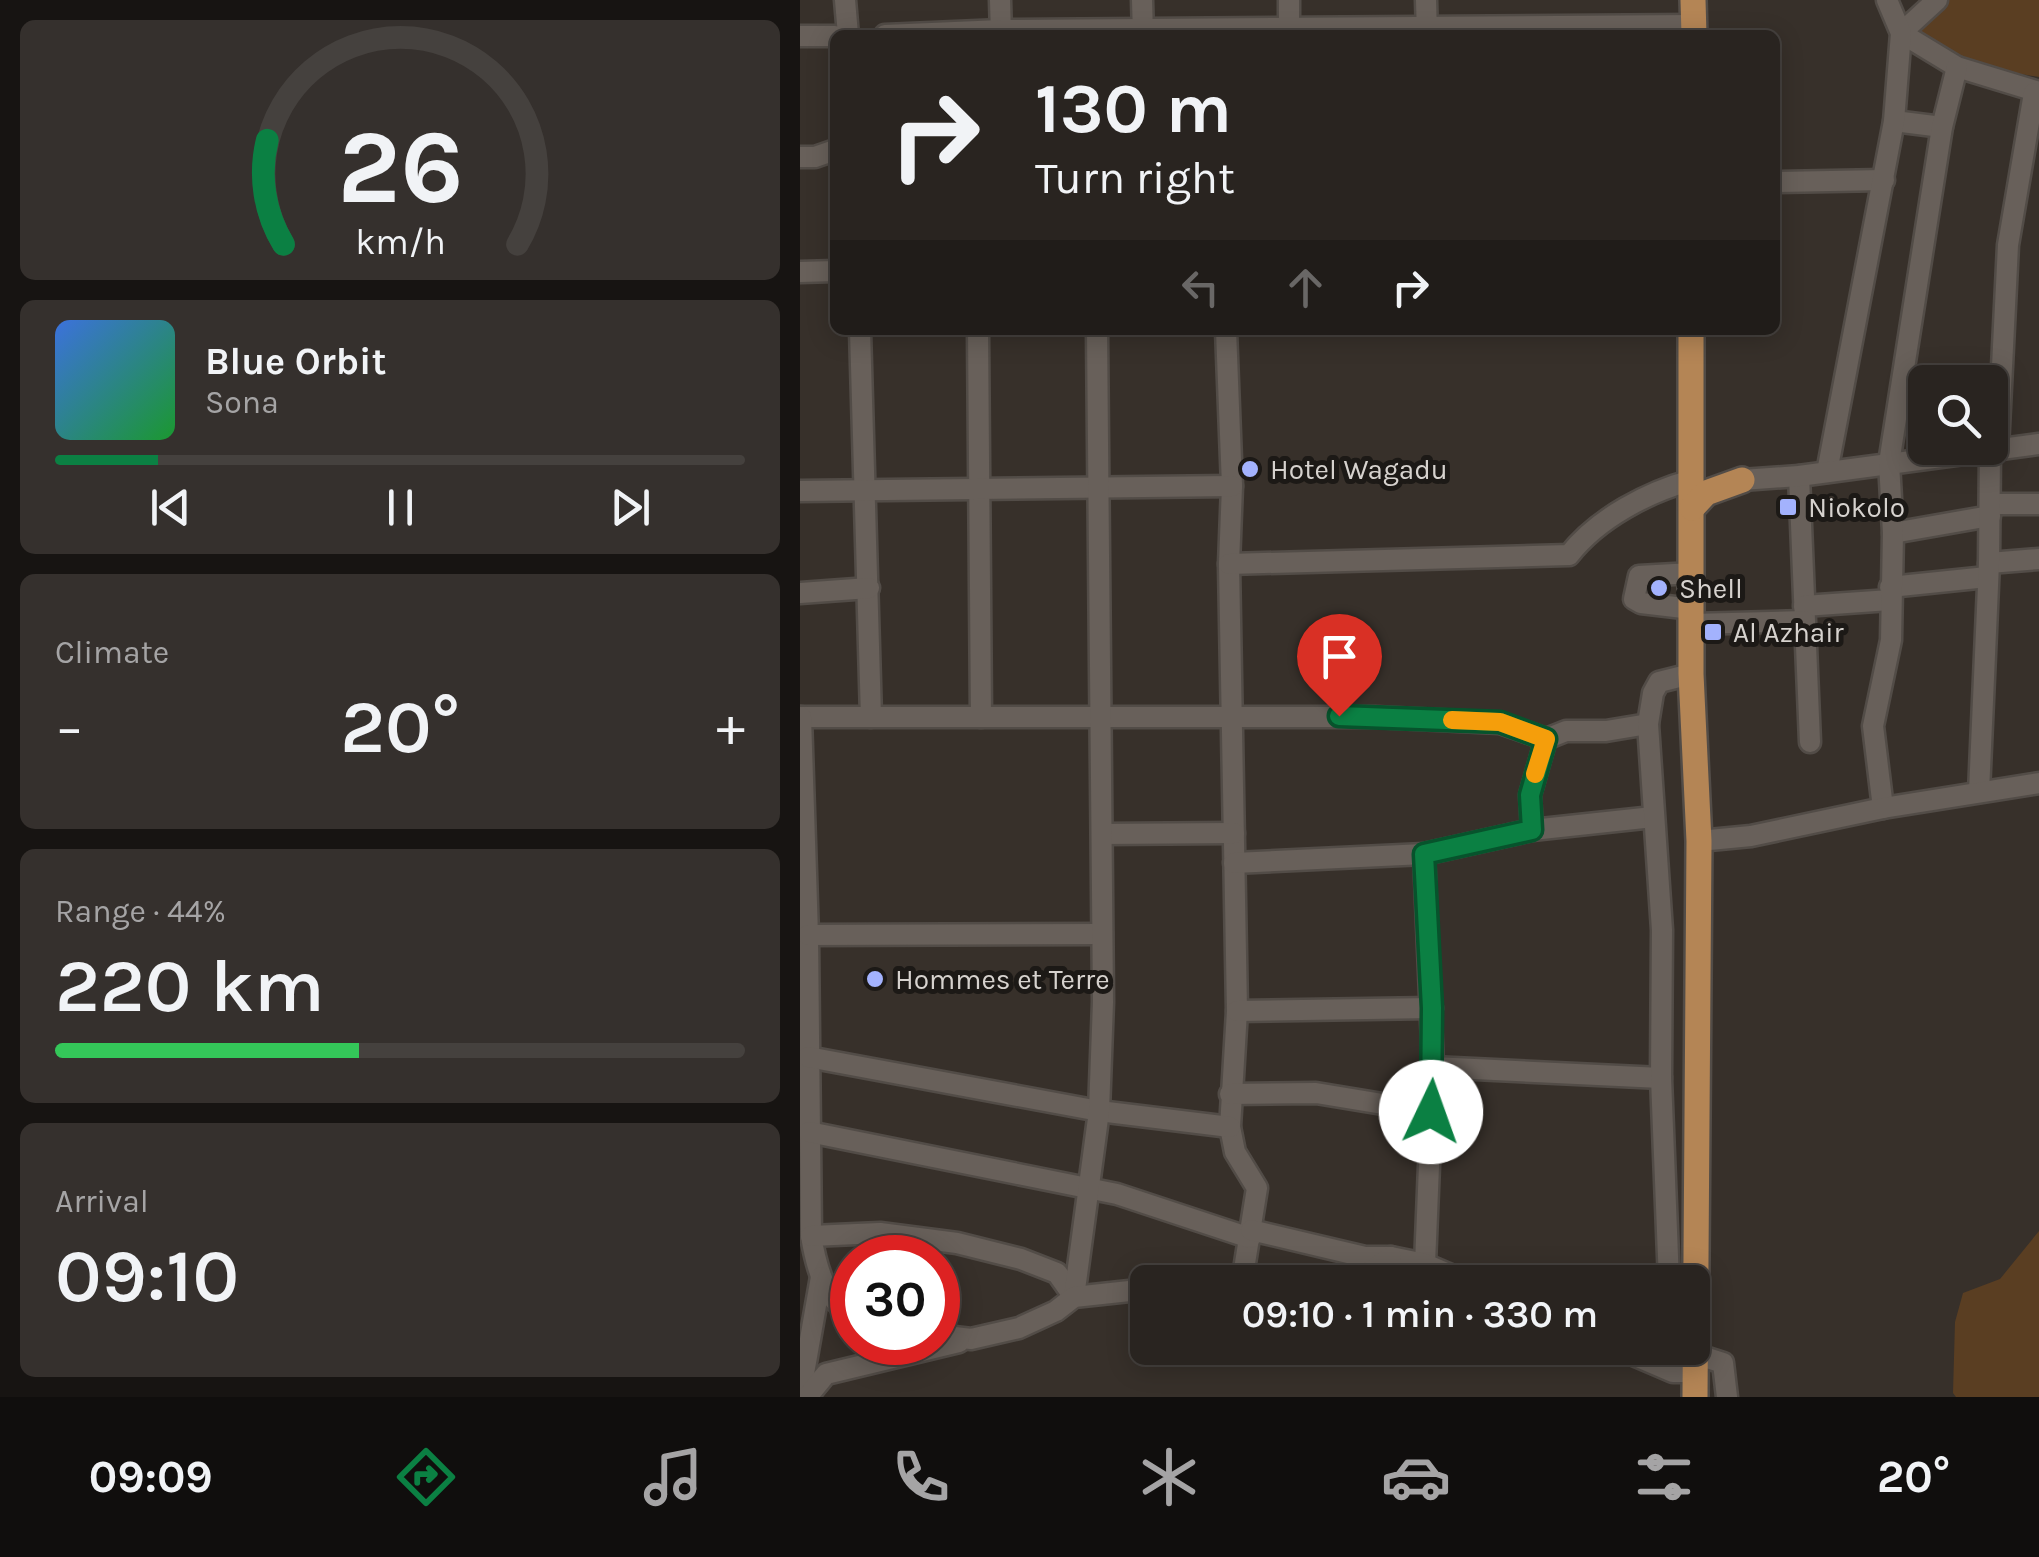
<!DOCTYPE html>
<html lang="en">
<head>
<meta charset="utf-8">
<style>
  :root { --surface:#292420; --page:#35302d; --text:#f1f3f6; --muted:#a5a4a5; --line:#45413e; --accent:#0b8043 }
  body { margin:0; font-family:Karla,sans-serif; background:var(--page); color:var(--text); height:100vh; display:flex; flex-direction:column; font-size:38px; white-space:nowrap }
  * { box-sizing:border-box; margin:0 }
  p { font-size:32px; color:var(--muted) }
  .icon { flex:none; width:55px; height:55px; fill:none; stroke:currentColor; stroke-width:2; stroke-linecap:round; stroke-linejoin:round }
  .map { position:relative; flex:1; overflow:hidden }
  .sheet { display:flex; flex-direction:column; gap:20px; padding:20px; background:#171412; width:800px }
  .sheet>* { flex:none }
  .guide { position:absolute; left:30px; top:30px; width:950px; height:305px; border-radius:15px; box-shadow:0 5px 25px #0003,0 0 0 2px var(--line); background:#292420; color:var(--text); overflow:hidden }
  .tools { position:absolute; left:1108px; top:365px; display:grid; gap:20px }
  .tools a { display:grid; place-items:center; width:100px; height:100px; border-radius:15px; background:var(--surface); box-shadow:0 5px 25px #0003,0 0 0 2px var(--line); font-size:50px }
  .speed { position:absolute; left:30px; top:1235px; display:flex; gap:20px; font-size:50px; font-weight:700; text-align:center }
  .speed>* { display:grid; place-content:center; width:130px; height:130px; border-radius:50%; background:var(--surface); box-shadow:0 5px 25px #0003,0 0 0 2px var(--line); line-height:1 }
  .speed .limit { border:15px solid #d22; background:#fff; color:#111 }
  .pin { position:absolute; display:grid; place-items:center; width:85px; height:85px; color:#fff; margin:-102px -42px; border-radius:50% 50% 50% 0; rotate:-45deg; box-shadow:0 0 10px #0007 }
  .pin .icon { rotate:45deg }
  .me { position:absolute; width:110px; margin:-55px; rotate:3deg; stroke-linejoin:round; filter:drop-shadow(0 0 8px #0008) }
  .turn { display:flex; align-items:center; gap:35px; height:210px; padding:0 40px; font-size:45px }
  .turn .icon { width:130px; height:130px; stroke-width:2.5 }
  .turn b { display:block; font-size:70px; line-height:85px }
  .lanes { display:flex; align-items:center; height:95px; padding:0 40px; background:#0003; justify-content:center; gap:50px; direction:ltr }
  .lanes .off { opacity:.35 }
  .big { font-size:75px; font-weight:600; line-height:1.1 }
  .sheet .tile { flex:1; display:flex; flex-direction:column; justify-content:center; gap:15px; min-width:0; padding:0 35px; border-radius:15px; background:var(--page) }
  .sheet .dial { align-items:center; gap:0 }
  .dial svg { height:260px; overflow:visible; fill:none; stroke:var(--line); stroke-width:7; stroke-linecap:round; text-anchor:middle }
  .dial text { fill:var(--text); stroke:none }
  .song { display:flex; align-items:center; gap:30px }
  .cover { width:120px; height:120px; border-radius:15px; background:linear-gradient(135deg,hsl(220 70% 55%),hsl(130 70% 35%)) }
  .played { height:10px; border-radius:5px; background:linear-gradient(90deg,var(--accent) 15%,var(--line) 15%) }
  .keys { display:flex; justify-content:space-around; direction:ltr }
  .heat { display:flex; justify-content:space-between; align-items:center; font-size:55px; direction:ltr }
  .charge { height:15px; border-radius:8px; background:linear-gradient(90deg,#34c759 44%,var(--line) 0) }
  .trip { position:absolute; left:330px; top:1265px; width:580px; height:100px; border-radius:15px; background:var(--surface); box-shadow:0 5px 25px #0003,0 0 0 2px var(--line); font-weight:600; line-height:100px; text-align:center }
  .dock { display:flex; height:160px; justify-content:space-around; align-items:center; background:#100e0d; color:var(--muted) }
  .dock .icon { width:70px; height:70px }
  .dock .selected { color:var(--accent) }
  .dock b { font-size:45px; color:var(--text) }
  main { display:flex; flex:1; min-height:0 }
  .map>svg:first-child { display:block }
</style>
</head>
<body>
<main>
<section class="sheet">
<div class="tile dial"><svg viewBox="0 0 100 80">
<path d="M14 69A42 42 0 1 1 86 69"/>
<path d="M14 69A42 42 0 0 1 9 37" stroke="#0b8043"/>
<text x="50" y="56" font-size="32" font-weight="700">26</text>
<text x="50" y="72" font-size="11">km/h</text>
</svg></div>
<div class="tile">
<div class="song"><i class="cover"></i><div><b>Blue Orbit</b><p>Sona</p></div></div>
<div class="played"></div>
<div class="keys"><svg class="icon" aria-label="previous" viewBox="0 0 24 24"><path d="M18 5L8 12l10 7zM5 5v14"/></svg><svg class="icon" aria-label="pause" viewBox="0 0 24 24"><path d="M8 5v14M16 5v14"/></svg><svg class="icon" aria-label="next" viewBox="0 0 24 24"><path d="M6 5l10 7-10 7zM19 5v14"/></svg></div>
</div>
<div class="tile"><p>Climate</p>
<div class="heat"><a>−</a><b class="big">20°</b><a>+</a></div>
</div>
<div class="tile"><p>Range · 44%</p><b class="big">220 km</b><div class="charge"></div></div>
<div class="tile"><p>Arrival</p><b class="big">09:10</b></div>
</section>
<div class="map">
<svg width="1239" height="1397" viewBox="0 0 1239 1397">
  <rect width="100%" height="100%" fill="#37302a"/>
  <g fill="#5a3e22">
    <polygon points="1139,0 1239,0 1239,77 1122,57 1102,13"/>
    <polygon points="1239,1231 1239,1397 1156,1397 1153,1393 1155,1322 1163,1293 1200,1279"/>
  </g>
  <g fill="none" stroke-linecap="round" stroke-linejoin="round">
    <g stroke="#524c47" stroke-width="25">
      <g id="minor">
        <polyline points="45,0 48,35"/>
        <polyline points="200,0 201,35"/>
        <polyline points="342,0 343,35"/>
        <polyline points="626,0 627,35"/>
        <polyline points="1137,0 1101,33 1157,67 1239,92"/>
        <polyline points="85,35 201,30 894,25"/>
        <polyline points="489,35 489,0"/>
        <polyline points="0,36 35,36"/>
        <polyline points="1094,121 1142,127"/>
        <polyline points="0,157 15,157 35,150"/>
        <polyline points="975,182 1084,180"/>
        <polyline points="0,272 35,271"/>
        <polyline points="60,330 71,717"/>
        <polyline points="178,330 181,717"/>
        <polyline points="426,330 432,486 429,564 437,1011 430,1127 435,1152 457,1188 442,1282"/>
        <polyline points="1198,448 1208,245 1234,93"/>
        <polyline points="1027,472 1094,121 1101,33 1087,0"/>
        <polyline points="999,476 1010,742"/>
        <polyline points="942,480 999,476 1239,444"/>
        <polyline points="0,491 432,486"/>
        <polyline points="1191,504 1239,504"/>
        <polyline points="1093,533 1190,516"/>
        <polyline points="1189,563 1239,559"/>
        <path d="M429 564 769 555C798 518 848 492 892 480"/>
        <polyline points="1090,587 1187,577"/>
        <polyline points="0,593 69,588"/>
        <polyline points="1004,606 1090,600"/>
        <polyline points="892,609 841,603 834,599 839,576 892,573"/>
        <polyline points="892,624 1004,621"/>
        <polyline points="0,717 575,717 700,723 746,739"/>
        <path d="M1 717 8 935 11 1236C16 1265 24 1300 52 1314"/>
        <polyline points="1179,792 1189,563 1190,449"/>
        <polyline points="1083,808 1073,726 1091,640 1093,533 1089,463 1142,127 1157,67"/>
        <polyline points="732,830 730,795 746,739 766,731 806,731 848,724"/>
        <polyline points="302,834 434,833"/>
        <polyline points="899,841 951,836 1083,808 1239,783"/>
        <polyline points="624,854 633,1067 625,1264"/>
        <polyline points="434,863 624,854 732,830 853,817"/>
        <polyline points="8,935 302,934"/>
        <polyline points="437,1011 632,1008"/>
        <polyline points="8,1057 299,1111 430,1127"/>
        <polyline points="633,1067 861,1078"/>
        <polyline points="430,1094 516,1093 631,1112"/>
        <polyline points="9,1132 317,1194 450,1238"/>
        <polyline points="451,1230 565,1257 591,1257 625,1264 667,1282"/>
        <polyline points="11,1236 80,1233 157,1243 221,1259 257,1273 274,1297"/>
        <polyline points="555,1282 591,1257"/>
        <polyline points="869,1282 861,1078 862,930 848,724 853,693 859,682 891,674"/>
        <polyline points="274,1297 299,1111 303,1002 297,330"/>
        <polyline points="138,1335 171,1339 219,1328 256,1311 274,1297 348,1289"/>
        <polyline points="817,1348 873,1372 895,1372"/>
        <polyline points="895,1354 923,1363 927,1397"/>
        <polyline points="0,1396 21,1277"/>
        <polyline points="7,1397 26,1374 159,1342"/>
      </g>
    </g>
    <g stroke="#524c47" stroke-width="30">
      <g id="major">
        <polyline points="893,0 894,35"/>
        <polyline points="891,330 891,674 899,841 895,1397"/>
        <polyline points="892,508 906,493 942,480"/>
      </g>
    </g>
    <use href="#minor" stroke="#68605a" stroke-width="20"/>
    <use href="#major" stroke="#b48555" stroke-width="25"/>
  </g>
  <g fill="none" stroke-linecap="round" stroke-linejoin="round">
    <g stroke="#07532c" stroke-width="25">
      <polyline id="route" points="539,716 700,722 746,739 730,795 732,830 624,854 632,1008 631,1112"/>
    </g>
    <use href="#route" stroke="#0b8043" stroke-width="18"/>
    <polyline stroke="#f59e0b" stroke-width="18" points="652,720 700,722 746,739 735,774"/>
  </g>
  <g fill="#a3b2fd" stroke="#1c1916" stroke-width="4">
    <circle cx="450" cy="469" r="10"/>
    <rect x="978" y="497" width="20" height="20" rx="5"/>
    <circle cx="859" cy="588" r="10"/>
    <rect x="903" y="622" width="20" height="20" rx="5"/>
    <circle cx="75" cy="979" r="10"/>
  </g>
  <g text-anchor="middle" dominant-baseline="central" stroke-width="10" stroke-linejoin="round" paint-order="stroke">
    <g font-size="28" fill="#d6d2ce" stroke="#1c1916" text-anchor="start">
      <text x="470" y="469">Hotel Wagadu</text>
      <text x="1008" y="507">Niokolo</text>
      <text x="879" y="588">Shell</text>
      <text x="933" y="632">Al Azhair</text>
      <text x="95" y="979">Hommes et Terre</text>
    </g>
  </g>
</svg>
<div class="tools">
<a><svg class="icon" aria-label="search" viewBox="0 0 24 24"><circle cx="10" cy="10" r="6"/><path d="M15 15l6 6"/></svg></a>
</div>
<div class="speed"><div class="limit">30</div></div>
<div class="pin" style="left:539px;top:716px;background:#d93025"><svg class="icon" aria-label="arrive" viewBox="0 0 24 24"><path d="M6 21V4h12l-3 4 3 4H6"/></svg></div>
<svg class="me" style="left:631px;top:1112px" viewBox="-20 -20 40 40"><circle r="19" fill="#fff"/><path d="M0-13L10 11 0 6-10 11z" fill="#0b8043"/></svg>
<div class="trip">09:10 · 1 min · 330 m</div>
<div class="guide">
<div class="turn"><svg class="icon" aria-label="right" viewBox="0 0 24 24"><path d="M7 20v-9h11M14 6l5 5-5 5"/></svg><div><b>130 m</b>Turn right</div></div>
<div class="lanes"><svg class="icon off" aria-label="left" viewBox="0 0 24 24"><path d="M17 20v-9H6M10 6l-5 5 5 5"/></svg><svg class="icon off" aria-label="ahead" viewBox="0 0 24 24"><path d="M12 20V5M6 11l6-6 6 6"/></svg><svg class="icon" aria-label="right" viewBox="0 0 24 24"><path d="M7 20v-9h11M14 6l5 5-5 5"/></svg></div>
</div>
</div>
</main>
<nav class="dock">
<b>09:09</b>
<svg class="icon selected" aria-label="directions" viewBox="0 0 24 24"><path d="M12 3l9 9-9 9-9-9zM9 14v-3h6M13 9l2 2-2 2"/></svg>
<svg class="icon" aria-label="music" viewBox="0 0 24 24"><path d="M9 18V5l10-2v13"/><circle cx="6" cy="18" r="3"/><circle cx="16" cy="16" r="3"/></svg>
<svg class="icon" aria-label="phone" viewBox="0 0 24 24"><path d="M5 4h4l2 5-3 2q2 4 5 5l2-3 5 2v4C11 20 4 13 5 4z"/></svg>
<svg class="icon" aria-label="climate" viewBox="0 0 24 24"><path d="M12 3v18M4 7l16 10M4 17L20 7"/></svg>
<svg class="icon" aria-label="car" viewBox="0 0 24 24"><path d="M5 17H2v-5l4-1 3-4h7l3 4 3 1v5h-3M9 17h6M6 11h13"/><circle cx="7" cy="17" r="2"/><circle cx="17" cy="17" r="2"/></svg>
<svg class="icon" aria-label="filters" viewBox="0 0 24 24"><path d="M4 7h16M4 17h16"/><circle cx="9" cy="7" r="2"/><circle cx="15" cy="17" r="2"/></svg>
<b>20°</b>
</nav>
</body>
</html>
